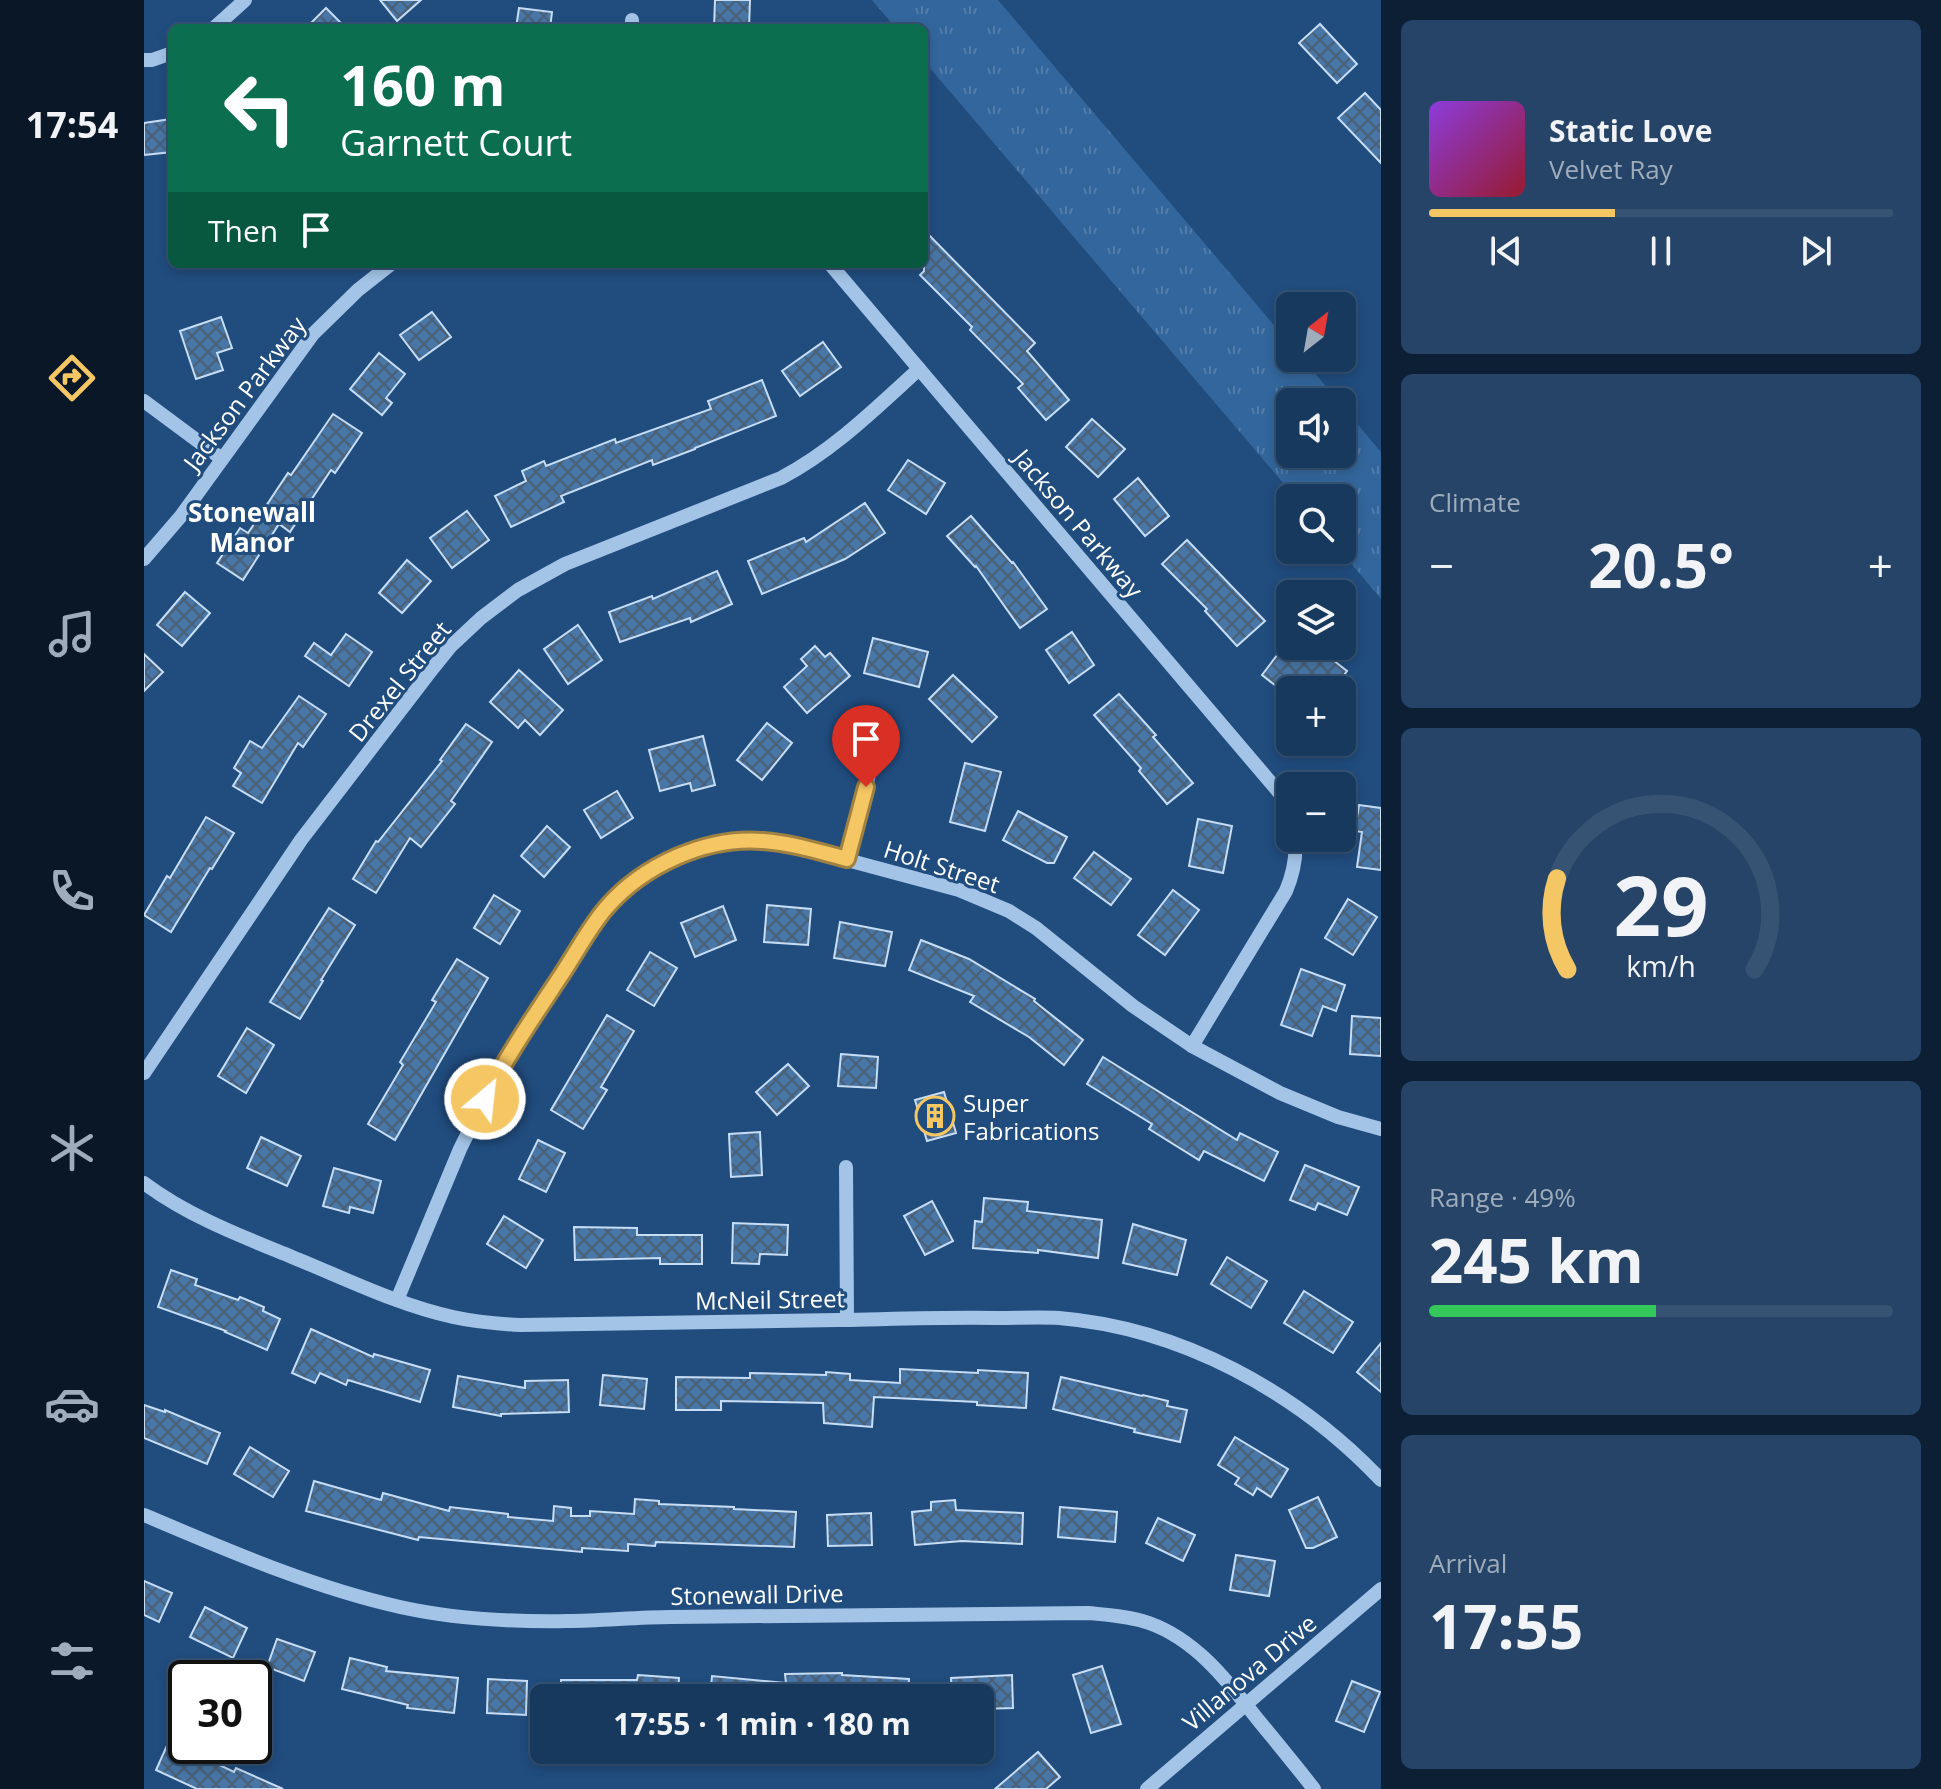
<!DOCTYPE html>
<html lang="en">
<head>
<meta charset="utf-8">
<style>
  :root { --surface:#18395e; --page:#254467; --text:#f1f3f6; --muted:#9facbc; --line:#365373; --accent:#f5c664 }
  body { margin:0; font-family:"Open Sans",sans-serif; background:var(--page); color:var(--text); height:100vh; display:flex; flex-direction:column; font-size:30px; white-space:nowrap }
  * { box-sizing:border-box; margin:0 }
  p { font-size:26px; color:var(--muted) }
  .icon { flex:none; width:44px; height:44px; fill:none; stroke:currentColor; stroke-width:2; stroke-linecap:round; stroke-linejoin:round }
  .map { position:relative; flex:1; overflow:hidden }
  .panel { display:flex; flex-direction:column; gap:20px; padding:20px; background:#0d1f34; width:560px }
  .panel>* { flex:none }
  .banner { position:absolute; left:24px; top:24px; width:760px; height:244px; border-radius:12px; box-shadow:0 4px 12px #0003,0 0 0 2px var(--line); background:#0b6e4f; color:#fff; overflow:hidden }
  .needle { width:52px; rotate:31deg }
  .buttons { position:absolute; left:1132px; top:292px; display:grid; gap:16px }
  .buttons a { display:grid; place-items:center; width:80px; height:80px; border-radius:12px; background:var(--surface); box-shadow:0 4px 12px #0003,0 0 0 2px var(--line); font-size:40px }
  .speed { position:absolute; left:24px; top:1660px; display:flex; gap:16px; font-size:40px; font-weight:700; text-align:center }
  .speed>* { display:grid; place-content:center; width:104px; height:104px; border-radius:50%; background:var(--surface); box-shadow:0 4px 12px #0003,0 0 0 2px var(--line); line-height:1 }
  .speed .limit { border:4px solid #111; border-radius:12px; background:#fff; color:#111 }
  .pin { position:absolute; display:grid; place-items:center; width:68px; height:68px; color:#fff; margin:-82px -34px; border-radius:50% 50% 50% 0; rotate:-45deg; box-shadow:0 0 8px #0007 }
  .pin .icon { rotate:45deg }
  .me { position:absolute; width:88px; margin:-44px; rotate:28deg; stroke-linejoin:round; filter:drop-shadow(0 0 6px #0008) }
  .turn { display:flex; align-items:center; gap:28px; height:168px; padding:0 40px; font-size:36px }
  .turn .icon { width:104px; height:104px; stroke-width:2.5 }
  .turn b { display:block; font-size:56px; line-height:68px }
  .then { display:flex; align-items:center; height:76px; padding:0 40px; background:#0003; gap:16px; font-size:30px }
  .big { font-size:60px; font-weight:700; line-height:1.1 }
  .panel .widget { flex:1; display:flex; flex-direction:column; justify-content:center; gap:12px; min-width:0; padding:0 28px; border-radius:12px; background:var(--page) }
  .panel .dial { align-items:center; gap:0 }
  .dial svg { height:208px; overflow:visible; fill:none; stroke:var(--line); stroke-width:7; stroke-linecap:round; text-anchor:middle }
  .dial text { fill:var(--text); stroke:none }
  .song { display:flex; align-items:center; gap:24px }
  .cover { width:96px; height:96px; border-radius:12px; background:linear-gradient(135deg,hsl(270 70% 55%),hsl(350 70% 35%)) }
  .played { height:8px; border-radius:4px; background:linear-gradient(90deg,var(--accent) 40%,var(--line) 40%) }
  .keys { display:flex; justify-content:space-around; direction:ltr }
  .heat { display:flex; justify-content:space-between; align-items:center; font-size:44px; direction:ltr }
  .charge { height:12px; border-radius:6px; background:linear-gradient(90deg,#34c759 49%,var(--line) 0) }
  .trip { position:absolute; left:386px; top:1684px; width:464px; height:80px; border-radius:12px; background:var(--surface); box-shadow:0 4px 12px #0003,0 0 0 2px var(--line); font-weight:700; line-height:80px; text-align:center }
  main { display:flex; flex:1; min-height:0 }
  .tabs { display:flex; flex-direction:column; width:144px; justify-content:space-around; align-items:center; background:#0a1726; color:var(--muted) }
  .tabs .icon { width:56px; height:56px }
  .tabs .current { color:var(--accent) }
  .tabs b { font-size:36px; color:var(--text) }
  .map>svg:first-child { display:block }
</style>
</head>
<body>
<main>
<nav class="tabs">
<b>17:54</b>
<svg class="icon current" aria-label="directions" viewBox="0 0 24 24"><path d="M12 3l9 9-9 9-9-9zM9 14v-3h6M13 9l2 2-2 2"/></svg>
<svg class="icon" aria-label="music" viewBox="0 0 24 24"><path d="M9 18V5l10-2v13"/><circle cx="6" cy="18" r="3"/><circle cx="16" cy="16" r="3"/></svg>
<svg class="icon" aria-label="phone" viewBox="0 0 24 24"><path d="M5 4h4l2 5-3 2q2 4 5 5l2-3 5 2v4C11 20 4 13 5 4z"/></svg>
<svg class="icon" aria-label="climate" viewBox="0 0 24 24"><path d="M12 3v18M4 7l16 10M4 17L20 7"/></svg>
<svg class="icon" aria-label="car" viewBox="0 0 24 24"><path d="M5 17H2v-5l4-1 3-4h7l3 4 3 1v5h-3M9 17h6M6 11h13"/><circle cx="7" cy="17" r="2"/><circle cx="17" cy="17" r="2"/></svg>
<svg class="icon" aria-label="filters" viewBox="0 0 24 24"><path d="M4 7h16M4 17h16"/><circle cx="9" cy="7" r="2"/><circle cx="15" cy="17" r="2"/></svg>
</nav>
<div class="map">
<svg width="1237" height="1789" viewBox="0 0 1237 1789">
  <defs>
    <pattern id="grass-tufts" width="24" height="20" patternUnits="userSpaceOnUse" patternTransform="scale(2)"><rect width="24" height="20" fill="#33669c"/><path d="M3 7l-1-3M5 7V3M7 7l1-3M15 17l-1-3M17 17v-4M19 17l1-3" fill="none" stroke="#527dab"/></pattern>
    <pattern id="building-cross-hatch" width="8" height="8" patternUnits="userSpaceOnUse" patternTransform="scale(2)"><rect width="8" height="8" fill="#4876a7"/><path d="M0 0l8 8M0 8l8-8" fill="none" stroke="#4a5f75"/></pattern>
  </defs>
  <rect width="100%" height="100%" fill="#204c7e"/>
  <polygon fill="url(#grass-tufts)" points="728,0 854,0 1146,344 1146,358 1158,358 1195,402 1146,402 1146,454 1198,454 1198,406 1237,452 1237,599 1196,550 1198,550 1198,498 1152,498 780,61 780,28 752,28"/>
  <g fill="url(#building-cross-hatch)" stroke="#c7ddf5" stroke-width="2">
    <polygon points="236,0 277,0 253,21"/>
    <polygon points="571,0 606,0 605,28 570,28"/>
    <polygon points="182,8 202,28 162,28"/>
    <polygon points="375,8 408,12 406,28 372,28"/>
    <polygon points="1176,24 1213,64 1193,83 1155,43"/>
    <polygon points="1221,93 1237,110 1237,163 1194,118"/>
    <polygon points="27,119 28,152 0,155 0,123"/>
    <polygon points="780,230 891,343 883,351 925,400 902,420 874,388 879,384 826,330 828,327 776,275 780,271"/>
    <polygon points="288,312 307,337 275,360 256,335"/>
    <polygon points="77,317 88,348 73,353 79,370 52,379 36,331"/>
    <polygon points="679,342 697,367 656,396 638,371"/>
    <polygon points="235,353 261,374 242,398 248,403 238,415 206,389"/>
    <polygon points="618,380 632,416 551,448 551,449 509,465 508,460 417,496 420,502 367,527 351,496 382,481 378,471 400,461 402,466 471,439 472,443 567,409 564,401"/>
    <polygon points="189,414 218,433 191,473 187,470 146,532 135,524 99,580 73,563 96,528 104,533 144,473 147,475"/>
    <polygon points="948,419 981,449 954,477 922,447"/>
    <polygon points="764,460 801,483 782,514 744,490"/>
    <polygon points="994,478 1025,516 1001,536 970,499"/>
    <polygon points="721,503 741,533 701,559 618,594 604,561 660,538 662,542"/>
    <polygon points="323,511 345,540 308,568 286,538"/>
    <polygon points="827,516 868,563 869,562 903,609 876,628 832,566 831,567 803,536"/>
    <polygon points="1043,540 1121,621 1093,646 1061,611 1063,609 1018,564"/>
    <polygon points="263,560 287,581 258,613 235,593"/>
    <polygon points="573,571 588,604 547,622 546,618 476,642 465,612 508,596 509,599"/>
    <polygon points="41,592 66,613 38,646 13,625"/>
    <polygon points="434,625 458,660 424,684 400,649"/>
    <polygon points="928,632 950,665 925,683 902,650"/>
    <polygon points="202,634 228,652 205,686 161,656 170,643 187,655"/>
    <polygon points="729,638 784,652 775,687 720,673"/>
    <polygon points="671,646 681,657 686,653 706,676 663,713 640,687 663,666 657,659"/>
    <polygon points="1140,646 1171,646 1203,671 1189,690 1137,690 1118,675"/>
    <polygon points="0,654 19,672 0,691"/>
    <polygon points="375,670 419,710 396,735 381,720 374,728 346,702"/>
    <polygon points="809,675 853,717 828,742 785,699"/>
    <polygon points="975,694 1012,735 1009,737 1049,783 1023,804 995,771 997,768 950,715"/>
    <polygon points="155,696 182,714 159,747 154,743 118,803 89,786 97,773 90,768 106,741 118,748"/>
    <polygon points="623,723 648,743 618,780 593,760"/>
    <polygon points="322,724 348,742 307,801 311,804 277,847 266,838 232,893 209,879 232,841 234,842 298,761 296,760"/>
    <polygon points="559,736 571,785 548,791 546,783 516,791 505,750"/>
    <polygon points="821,763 857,772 841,831 806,822"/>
    <polygon points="473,791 489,818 457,838 440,810"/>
    <polygon points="1215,805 1237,808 1237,870 1213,867 1218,832 1211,831"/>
    <polygon points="874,811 923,837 910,863 903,863 859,840"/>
    <polygon points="62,817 90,833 68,869 66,868 27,932 0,915 23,876 26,878"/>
    <polygon points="1054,819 1088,826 1079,873 1045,866"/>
    <polygon points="403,826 426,847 400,877 377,856"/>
    <polygon points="950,852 987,879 967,905 930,878"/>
    <polygon points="1029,890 1055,910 1021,955 994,935"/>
    <polygon points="350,895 376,911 356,944 330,928"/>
    <polygon points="1204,899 1233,917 1209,955 1181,938"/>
    <polygon points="623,905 667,909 664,945 620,942"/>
    <polygon points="579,906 592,940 551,957 537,923"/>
    <polygon points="185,908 211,925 177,980 179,981 156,1019 126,1002"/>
    <polygon points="696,922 748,932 741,966 690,958"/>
    <polygon points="777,940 825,959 891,999 890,1001 939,1040 920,1065 885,1037 826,1002 830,996 765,970"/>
    <polygon points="506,952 533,968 510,1006 483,990"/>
    <polygon points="313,959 344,978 251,1140 224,1124 259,1065 256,1062 292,1002 288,1000"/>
    <polygon points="1157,969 1201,985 1192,1011 1179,1006 1168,1036 1137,1025"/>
    <polygon points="463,1015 490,1031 457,1087 463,1090 439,1129 407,1110"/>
    <polygon points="1208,1016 1237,1018 1237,1056 1206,1054"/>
    <polygon points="103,1028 130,1045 102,1093 74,1076"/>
    <polygon points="697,1054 734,1057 732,1088 694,1086"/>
    <polygon points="959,1057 1093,1140 1096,1133 1134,1152 1120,1181 1060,1151 1055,1160 1005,1129 1008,1124 943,1084"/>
    <polygon points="644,1064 665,1086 633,1115 612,1092"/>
    <polygon points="800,1092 812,1133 783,1141 771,1100"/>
    <polygon points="616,1132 618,1175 587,1177 585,1134"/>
    <polygon points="117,1137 157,1156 143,1186 103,1168"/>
    <polygon points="394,1140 421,1153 402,1192 375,1179"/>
    <polygon points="1161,1165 1215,1187 1203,1215 1174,1203 1171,1210 1146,1200"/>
    <polygon points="190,1168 237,1181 229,1213 206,1207 205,1213 179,1206"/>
    <polygon points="840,1198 884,1202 883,1211 958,1220 954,1258 894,1250 894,1253 829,1248 831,1221 838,1222"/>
    <polygon points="788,1201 809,1241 781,1255 760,1216"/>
    <polygon points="360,1216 399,1240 382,1268 343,1244"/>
    <polygon points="589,1223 644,1225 643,1255 616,1254 615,1264 588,1263"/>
    <polygon points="989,1224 1042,1240 1033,1275 979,1263"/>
    <polygon points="430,1227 493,1228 493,1235 558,1235 558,1264 516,1264 516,1258 431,1260"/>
    <polygon points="1083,1257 1123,1281 1107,1308 1067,1284"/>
    <polygon points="27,1270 53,1279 51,1285 94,1300 96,1297 120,1307 119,1311 136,1319 123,1350 81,1332 82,1331 14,1307"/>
    <polygon points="1160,1291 1209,1322 1189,1353 1140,1323"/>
    <polygon points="167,1329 229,1357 230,1354 286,1370 276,1402 204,1380 202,1385 176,1373 171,1383 148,1373"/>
    <polygon points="1237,1343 1237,1392 1213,1372"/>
    <polygon points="756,1369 834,1373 834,1370 884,1373 882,1408 833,1405 833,1402 730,1397 728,1427 680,1423 679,1403 577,1401 577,1410 532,1410 532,1377 606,1378 606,1373 682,1375 682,1372 706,1374 706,1380 756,1383"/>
    <polygon points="459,1375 503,1379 500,1409 456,1405"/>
    <polygon points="314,1376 381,1388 381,1381 424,1380 425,1412 357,1414 357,1416 309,1407"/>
    <polygon points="917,1377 998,1396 999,1395 1024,1401 1023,1406 1043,1410 1036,1442 990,1432 991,1429 909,1409"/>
    <polygon points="0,1405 21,1412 21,1410 76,1433 63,1464 0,1438"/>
    <polygon points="1091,1437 1144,1469 1127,1497 1113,1488 1109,1495 1091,1484 1095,1478 1074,1465"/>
    <polygon points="106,1447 145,1471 129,1497 90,1474"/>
    <polygon points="170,1481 237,1500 239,1493 305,1511 306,1507 364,1514 364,1517 409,1521 410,1506 427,1508 427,1516 446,1516 446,1511 490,1514 491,1499 515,1501 515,1504 590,1507 590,1509 652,1512 650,1547 512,1542 511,1546 484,1544 484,1551 438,1548 438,1552 275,1537 274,1540 162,1511"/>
    <polygon points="1174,1497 1193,1537 1169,1548 1162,1548 1145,1510"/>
    <polygon points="811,1500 812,1510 879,1513 878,1544 818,1541 771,1545 768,1512 787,1510 787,1502"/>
    <polygon points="916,1507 973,1512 971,1542 914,1537"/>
    <polygon points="727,1513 728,1545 684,1546 683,1515"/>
    <polygon points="1014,1518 1051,1535 1039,1561 1002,1543"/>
    <polygon points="1092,1555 1131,1561 1125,1596 1086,1590"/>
    <polygon points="0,1581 28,1593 15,1622 0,1615"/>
    <polygon points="61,1607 103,1628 89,1658 46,1637"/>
    <polygon points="133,1639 171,1652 160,1681 123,1667"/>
    <polygon points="206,1658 243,1667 242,1671 314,1678 310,1713 263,1708 264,1705 198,1689"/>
    <polygon points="958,1666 977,1724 947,1733 929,1675"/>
    <polygon points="698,1673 698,1675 765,1679 764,1698 566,1698 568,1676 642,1683 641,1674"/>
    <polygon points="494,1675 535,1678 534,1698 417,1698 417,1680 493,1680"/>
    <polygon points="868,1675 869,1708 836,1709 836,1698 808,1698 807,1678"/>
    <polygon points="344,1679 383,1681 382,1715 343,1713"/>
    <polygon points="1208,1681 1236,1692 1220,1732 1192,1721"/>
    <polygon points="25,1741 90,1772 92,1768 139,1789 53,1789 12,1770"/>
    <polygon points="894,1752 916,1777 902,1789 851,1789"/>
  </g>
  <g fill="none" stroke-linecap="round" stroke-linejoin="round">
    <g stroke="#a3c4e7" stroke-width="14">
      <polyline points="70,28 101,0"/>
      <polyline points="488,28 488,20"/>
      <polyline points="0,60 8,60 28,53"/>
      <polyline points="686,264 1139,797 1146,813"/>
      <polyline points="0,401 78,459"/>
      <polyline points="0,559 37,516 169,334 214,290 247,264"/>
      <polyline points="703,859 728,763"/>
      <path d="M1048 1046 1142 891C1149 874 1153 856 1151 838"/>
      <path d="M0 1073 157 840 289 668 306 647 337 618 374 590 421 564 637 478C690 450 732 408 775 369"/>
      <polyline points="702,1167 703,1319"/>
      <path d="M0 1183C44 1216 97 1236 148 1257 200 1278 254 1305 309 1317 332 1322 354 1324 377 1325 483 1323 590 1321 697 1320 749 1319 802 1317 854 1318 874 1318 895 1317 915 1318 1037 1328 1154 1392 1237 1480"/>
      <polyline points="253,1300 316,1149 353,1074 371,1045 462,908 495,878 512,866 541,853 575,844 595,840 619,841 651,846 815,890 865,911 892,928 989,1006 1048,1046 1136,1093 1194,1117 1237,1129"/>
      <path d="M0 1515C83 1550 167 1587 256 1607 310 1619 368 1622 424 1621 458 1621 492 1617 527 1617 666 1615 805 1614 944 1613 964 1615 985 1616 1005 1623 1053 1640 1085 1683 1115 1721 1134 1744 1152 1766 1170 1789"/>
      <polyline points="1003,1789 1237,1589"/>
    </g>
  </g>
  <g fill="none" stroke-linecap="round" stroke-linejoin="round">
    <g stroke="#9f8141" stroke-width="20">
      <path id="route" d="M341 1099C363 1055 391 1015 418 974 432 953 445 928 462 908 499 865 563 836 619 841 648 843 676 852 703 859L722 787"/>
    </g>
    <use href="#route" stroke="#f5c664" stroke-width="14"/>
  </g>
  <defs>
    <g id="building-ring" transform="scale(2)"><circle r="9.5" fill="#204c7e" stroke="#f5c664" stroke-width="1.5"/><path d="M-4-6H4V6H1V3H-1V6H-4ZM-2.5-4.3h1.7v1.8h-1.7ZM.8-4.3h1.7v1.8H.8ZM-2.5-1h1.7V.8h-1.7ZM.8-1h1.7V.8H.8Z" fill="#f5c664"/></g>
  </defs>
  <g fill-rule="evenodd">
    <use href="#building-ring" x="791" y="1116"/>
  </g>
  <g text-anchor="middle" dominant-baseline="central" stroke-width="6" stroke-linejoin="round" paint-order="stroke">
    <g font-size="24" fill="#fff" stroke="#204c7e">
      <text transform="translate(100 393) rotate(-53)">Jackson Parkway</text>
      <text transform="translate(935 523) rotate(50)">Jackson Parkway</text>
      <text transform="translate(255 681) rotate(-51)">Drexel Street</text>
      <text transform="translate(798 866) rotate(18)">Holt Street</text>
      <text transform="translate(626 1299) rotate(-1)">McNeil Street</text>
      <text transform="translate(613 1594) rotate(-1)">Stonewall Drive</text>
      <text transform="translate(1105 1672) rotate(-40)">Villanova Drive</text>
    </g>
    <g font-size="24" fill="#fff" stroke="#204c7e" text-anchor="start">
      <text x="819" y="1102">Super<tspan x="819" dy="28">Fabrications</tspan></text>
    </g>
    <g font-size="26" font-weight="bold" fill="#fff" stroke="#204c7e">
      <text x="108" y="512">Stonewall<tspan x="108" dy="30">Manor</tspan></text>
    </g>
  </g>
</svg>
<div class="buttons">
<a><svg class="needle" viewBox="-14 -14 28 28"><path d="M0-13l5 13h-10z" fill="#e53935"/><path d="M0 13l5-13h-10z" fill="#9facbc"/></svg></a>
<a><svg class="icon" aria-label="sound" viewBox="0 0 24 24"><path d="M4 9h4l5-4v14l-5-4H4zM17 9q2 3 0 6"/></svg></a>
<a><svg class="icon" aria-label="search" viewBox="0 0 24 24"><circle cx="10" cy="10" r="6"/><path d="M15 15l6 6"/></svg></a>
<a><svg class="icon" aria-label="layers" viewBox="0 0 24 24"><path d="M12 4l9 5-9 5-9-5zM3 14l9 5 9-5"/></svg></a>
<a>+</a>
<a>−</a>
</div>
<div class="speed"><div class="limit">30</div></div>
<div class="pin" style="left:722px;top:787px;background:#d93025"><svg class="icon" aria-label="arrive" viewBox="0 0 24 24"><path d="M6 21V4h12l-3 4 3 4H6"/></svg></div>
<svg class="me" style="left:341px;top:1099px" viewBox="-20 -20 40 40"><circle r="17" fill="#f5c664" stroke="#fff" stroke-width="3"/><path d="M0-11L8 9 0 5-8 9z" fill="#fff"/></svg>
<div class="trip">17:55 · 1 min · 180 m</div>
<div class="banner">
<div class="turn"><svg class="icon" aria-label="left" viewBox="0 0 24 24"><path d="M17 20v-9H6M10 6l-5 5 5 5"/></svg><div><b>160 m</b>Garnett Court</div></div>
<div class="then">Then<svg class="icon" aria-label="arrive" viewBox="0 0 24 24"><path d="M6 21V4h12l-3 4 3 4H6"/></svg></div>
</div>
</div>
<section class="panel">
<div class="widget">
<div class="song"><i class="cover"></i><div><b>Static Love</b><p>Velvet Ray</p></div></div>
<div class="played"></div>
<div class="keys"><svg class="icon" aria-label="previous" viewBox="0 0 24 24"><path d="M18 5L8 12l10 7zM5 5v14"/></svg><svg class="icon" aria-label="pause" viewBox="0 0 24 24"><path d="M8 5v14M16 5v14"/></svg><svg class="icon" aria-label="next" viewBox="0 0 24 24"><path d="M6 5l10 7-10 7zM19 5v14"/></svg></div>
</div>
<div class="widget"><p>Climate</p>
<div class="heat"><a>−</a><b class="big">20.5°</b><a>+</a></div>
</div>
<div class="widget dial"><svg viewBox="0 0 100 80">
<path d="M14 69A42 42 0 1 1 86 69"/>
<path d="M14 69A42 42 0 0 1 10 34" stroke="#f5c664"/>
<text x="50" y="56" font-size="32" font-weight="700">29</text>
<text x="50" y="72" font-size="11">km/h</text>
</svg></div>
<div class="widget"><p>Range · 49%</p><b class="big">245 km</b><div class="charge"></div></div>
<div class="widget"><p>Arrival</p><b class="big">17:55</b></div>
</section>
</main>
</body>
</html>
